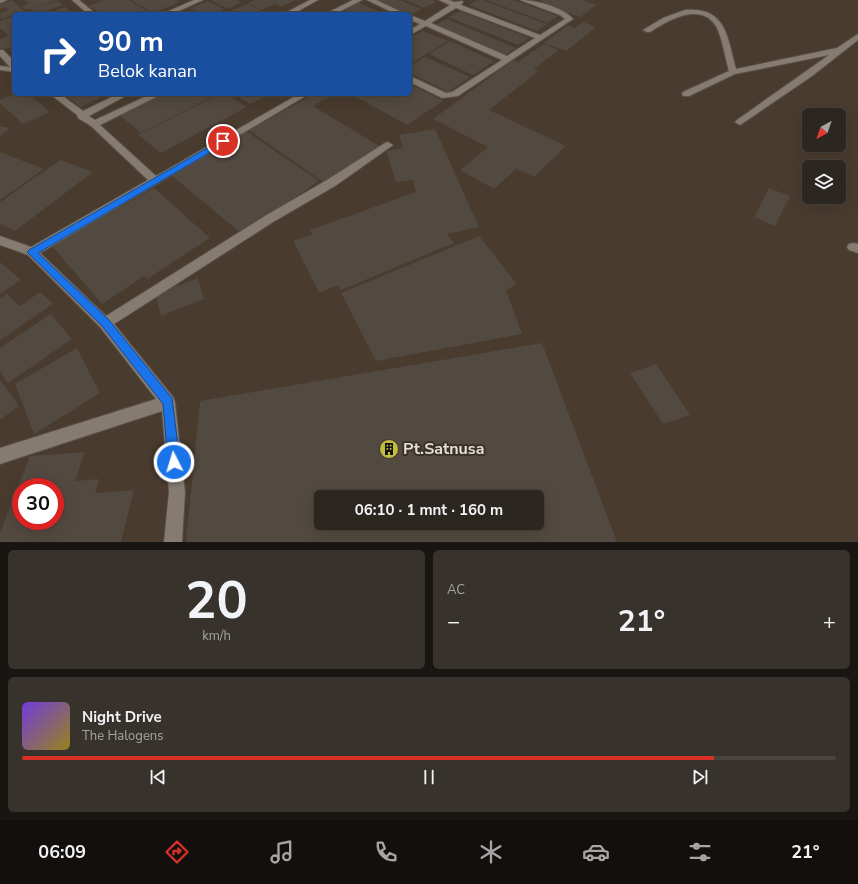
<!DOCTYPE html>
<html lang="id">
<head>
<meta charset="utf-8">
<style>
  :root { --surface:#2c2620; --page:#38322d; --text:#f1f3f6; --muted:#a6a5a5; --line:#48433e; --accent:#d93025 }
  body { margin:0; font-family:"Nunito Sans",sans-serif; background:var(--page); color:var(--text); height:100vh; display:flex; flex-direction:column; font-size:15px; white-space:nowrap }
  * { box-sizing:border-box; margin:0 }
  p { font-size:13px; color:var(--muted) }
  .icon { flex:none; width:22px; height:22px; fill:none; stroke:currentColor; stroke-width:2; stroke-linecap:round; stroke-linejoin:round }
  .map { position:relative; height:542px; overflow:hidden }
  .details { display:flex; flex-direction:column; gap:8px; padding:8px; background:#181512; flex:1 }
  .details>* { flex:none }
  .hud { position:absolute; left:12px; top:12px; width:400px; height:84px; border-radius:6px; box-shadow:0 4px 16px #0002,0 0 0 1px var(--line); background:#1a4fa0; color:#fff; overflow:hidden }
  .needle { width:26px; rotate:220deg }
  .buttons { position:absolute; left:802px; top:108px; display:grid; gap:8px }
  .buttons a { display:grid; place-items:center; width:44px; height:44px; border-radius:6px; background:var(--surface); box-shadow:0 4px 16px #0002,0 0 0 1px var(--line); font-size:20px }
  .speed { position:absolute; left:12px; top:478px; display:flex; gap:8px; font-size:20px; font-weight:700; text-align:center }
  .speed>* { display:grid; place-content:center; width:52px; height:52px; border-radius:50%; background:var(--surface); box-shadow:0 4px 16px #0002,0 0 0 1px var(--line); line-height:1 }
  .speed .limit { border:6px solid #d22; background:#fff; color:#111 }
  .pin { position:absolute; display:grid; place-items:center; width:34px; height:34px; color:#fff; margin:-17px; border:2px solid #fff; border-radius:50%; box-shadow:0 1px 4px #0007 }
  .me { position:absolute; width:44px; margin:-22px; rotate:355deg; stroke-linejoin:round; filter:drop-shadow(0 0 3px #0008) }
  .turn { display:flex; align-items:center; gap:14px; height:84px; padding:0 20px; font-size:18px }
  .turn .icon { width:52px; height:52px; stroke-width:2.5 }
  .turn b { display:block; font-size:28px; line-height:34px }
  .big { font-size:30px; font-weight:700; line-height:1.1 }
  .details .tile { flex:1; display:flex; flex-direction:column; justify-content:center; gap:6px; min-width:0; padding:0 14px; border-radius:6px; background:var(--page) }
  .details .dial { align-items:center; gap:0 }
  .dial b { font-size:52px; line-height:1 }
  .song { display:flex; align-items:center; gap:12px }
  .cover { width:48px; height:48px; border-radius:6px; background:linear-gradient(135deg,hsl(260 70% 55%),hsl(50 70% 35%)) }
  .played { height:4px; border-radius:2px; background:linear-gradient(90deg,var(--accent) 85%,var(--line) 85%) }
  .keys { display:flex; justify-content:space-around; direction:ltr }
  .heat { display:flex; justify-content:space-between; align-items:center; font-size:22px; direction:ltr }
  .details .tiles { flex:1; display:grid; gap:8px; grid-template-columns:1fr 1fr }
  .tile:last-child { grid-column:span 2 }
  .trip { position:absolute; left:314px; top:490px; width:230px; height:40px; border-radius:6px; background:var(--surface); box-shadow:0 4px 16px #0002,0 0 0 1px var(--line); font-weight:700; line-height:40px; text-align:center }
  .tabs { display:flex; height:64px; justify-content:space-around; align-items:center; background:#120f0d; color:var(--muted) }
  .tabs .icon { width:28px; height:28px }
  .tabs .current { color:var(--accent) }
  .tabs b { font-size:18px; color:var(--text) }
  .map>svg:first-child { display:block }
</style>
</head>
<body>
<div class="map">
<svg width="858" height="542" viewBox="0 0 858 542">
  <rect width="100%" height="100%" fill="#3b322a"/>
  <path fill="#493b2e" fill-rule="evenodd" d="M0 0H858V542H0ZM14 14H410V94H14ZM809 115H839V145H809ZM809 167H839V197H809ZM21 487H55V521H21ZM321 497H537V523H321Z"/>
  <g fill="#524940" fill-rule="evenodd">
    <polygon points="12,0 25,11 1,19 0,13 9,10 6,7 0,9 0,4"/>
    <polygon points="24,0 56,0 35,8 57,1 63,5 37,14 31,9 27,10 21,6 29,4"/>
    <polygon points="104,0 129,0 152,14 103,14 88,6"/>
    <polygon points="131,0 176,0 180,2 153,13"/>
    <polygon points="211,0 237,0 242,2 227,9"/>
    <polygon points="254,0 296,0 281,7 275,4 261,10 248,3"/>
    <polygon points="374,0 399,0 422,9 410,15"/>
    <polygon points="405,0 432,0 436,2 424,8"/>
    <polygon points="477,0 483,0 547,24 537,31 469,5"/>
    <polygon points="486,0 513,0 558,16 548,23"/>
    <polygon points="540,0 582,0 597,5 580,17 541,3 543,1"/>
    <polygon points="208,1 224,9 212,14 202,14 190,8"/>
    <polygon points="357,2 384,14 355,14 343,9"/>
    <polygon points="248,4 262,11 256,14 239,14 232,10"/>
    <polygon points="65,7 70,12 63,14 46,14"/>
    <polygon points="192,10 200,14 181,14"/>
    <polygon points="460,11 529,38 518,45 448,17"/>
    <polygon points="14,16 14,46 3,50 0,48 0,39 12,34 8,35 0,28 0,21"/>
    <polygon points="447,19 516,48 505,55 436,25"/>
    <polygon points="583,22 596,27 566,51 544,43 568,25 575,28"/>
    <polygon points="423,31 448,41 410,64 410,38"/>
    <polygon points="450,41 494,61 473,75 429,54"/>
    <polygon points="544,44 559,50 534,69 539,71 489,110 566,146 534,177 516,169 494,189 460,170 488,147 433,119 513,60 518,62"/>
    <polygon points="425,57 470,77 448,92 410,73 410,66"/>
    <polygon points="410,84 443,101 407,125 351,94 410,94"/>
    <polygon points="14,94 29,94 50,112 23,124 0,103 0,100"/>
    <polygon points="64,94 108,94 80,107"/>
    <polygon points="163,94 217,94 141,133 119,115"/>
    <polygon points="219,94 226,94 247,107 161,153 138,135"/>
    <polygon points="234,94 270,94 250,104"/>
    <polygon points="314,94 327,94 331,96 313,106 381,147 326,184 249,130"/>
    <polygon points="1,126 10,128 0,136 0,127"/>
    <polygon points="435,129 479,227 447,234 454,243 341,290 338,285 319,293 293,241 312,234 310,230 416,192 413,180 396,182 386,151 403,148 399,135"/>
    <polygon points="246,131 319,181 242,234 170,174"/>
    <polygon points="0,152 44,169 0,200"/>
    <polygon points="60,160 93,172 15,231 0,224 0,202"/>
    <polygon points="154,188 210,238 147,279 144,276 102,304 52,246"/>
    <polygon points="769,188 790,196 775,226 754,217"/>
    <polygon points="479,236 517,284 506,290 522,334 376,361 341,293"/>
    <polygon points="0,262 21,280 0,294"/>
    <polygon points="198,278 204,299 161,316 155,294"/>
    <polygon points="40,292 53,304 0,340 0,298 7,294 20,306"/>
    <polygon points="51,314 72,339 8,383 0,371 0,348"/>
    <path d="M542 343 617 542H186L200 401ZM321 497H537V523H321Z"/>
    <polygon points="77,348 100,393 34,434 15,384"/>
    <polygon points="656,364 690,415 663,424 630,373"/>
    <polygon points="0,380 19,406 0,420"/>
    <path d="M85 452 75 481 99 479 95 493 134 490 121 542H0V533L30 456ZM21 487H55V521H21Z"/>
  </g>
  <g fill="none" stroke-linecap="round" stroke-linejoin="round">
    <g stroke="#59514a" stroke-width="2">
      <g id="minor">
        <polygon points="0,0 7,0 0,3"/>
        <polygon points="72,0 79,0 96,14 88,14"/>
        <polygon points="194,0 203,0 172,14 162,14"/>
        <polygon points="310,0 318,0 293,14 283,14"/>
        <polygon points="353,0 362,0 335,14 325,14"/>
        <polygon points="367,0 376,0 406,14 396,14"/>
        <path d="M439 0H448L455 2 462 1 463 2 461 5 540 35 565 19 560 15 520 0C535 0 563 7 573 19L458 96 442 98 410 82V76L446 93 452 92 502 60 426 26 410 35V30L420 24 410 20V15L425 21 450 5ZM456 8 535 38 507 56 431 23Z"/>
        <path d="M685 10C727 7 727 37 736 69L837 48 858 34V40L812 76 740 125 735 122 737 120 829 55 735 74 689 96H683L682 94 683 92 729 71C726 60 721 34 716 26 700 1 667 21 650 32H647L643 30 663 18Z"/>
        <polygon points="0,50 3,50 14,61 14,72 0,70 0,66 10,67 0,56"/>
        <polygon points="50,94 60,94 83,111 118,94 129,94 89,116 95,120 151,94 162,94 100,125 156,176 299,94 309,94 40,253 106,316 265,216 327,180 385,143 388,142 393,145 335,186 273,222 114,324 173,397 175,402 185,492 182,542 164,542 169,492 162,411 0,464 0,448 156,399 100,327 28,255 0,245 0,236 31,247 148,180 91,126 78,118 77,115"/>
        <polygon points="853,243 858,244 858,253 849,250 847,247 849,244"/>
      </g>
    </g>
    <use href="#minor" fill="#857b71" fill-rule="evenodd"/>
  </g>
  <polygon fill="#1a73e8" stroke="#114b97" points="223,139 227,141 226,143 38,253 109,320 172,398 180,462 178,466 174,468 170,466 168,462 163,404 102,326 27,252 29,250"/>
  <defs>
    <g id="building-disc" transform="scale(1)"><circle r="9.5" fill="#c2bd3f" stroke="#3b322a"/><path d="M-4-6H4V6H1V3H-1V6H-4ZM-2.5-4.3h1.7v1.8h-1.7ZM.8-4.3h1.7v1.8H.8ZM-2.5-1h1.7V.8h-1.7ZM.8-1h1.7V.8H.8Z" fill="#111"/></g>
  </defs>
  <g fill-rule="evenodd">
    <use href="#building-disc" x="389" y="449"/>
  </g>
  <g text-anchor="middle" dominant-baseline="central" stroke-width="4" stroke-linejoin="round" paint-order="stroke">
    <g font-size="16" font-weight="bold" fill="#e5dfda" stroke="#3b322a" text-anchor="start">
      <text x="403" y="449">Pt.Satnusa</text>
    </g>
  </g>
</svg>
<div class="buttons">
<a><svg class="needle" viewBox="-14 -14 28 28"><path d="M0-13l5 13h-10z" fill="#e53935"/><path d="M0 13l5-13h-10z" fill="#a6a5a5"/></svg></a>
<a><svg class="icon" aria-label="layers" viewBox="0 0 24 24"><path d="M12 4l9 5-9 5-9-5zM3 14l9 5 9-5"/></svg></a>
</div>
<div class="speed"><div class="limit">30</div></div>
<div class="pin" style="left:223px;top:141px;background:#d93025"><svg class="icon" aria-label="arrive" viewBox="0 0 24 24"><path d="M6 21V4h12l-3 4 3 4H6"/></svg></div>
<svg class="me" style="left:174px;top:462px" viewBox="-20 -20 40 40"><circle r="17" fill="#1a73e8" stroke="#fff" stroke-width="3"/><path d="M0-11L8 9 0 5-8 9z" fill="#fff"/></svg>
<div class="trip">06:10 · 1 mnt · 160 m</div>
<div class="hud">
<div class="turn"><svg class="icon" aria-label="right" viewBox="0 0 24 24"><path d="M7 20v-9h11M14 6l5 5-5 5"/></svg><div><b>90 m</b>Belok kanan</div></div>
</div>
</div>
<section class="details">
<div class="tiles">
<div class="tile dial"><b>20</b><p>km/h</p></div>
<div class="tile"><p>AC</p>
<div class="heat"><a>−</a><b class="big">21°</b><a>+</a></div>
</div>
<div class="tile">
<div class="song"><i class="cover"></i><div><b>Night Drive</b><p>The Halogens</p></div></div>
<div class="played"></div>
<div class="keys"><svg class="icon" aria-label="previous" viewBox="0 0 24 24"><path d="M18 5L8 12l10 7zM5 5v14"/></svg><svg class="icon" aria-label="pause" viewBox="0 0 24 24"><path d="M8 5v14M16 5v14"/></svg><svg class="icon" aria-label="next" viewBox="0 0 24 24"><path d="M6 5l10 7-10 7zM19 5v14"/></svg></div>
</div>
</div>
</section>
<nav class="tabs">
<b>06:09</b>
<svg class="icon current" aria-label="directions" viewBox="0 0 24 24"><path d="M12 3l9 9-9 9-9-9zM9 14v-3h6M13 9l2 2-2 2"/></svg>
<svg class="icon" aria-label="music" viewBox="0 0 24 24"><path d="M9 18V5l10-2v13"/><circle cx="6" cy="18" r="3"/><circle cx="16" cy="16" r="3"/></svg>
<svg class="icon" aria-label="phone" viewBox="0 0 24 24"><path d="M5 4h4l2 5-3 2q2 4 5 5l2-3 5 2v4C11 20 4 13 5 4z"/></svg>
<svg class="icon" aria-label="climate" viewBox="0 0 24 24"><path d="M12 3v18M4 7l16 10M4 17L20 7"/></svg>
<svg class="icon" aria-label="car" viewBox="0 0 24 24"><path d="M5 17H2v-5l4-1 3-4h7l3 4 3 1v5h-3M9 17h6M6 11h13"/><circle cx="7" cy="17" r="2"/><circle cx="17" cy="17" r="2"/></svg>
<svg class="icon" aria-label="filters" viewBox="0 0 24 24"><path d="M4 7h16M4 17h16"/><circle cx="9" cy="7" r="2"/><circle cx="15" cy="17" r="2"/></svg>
<b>21°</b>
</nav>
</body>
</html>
